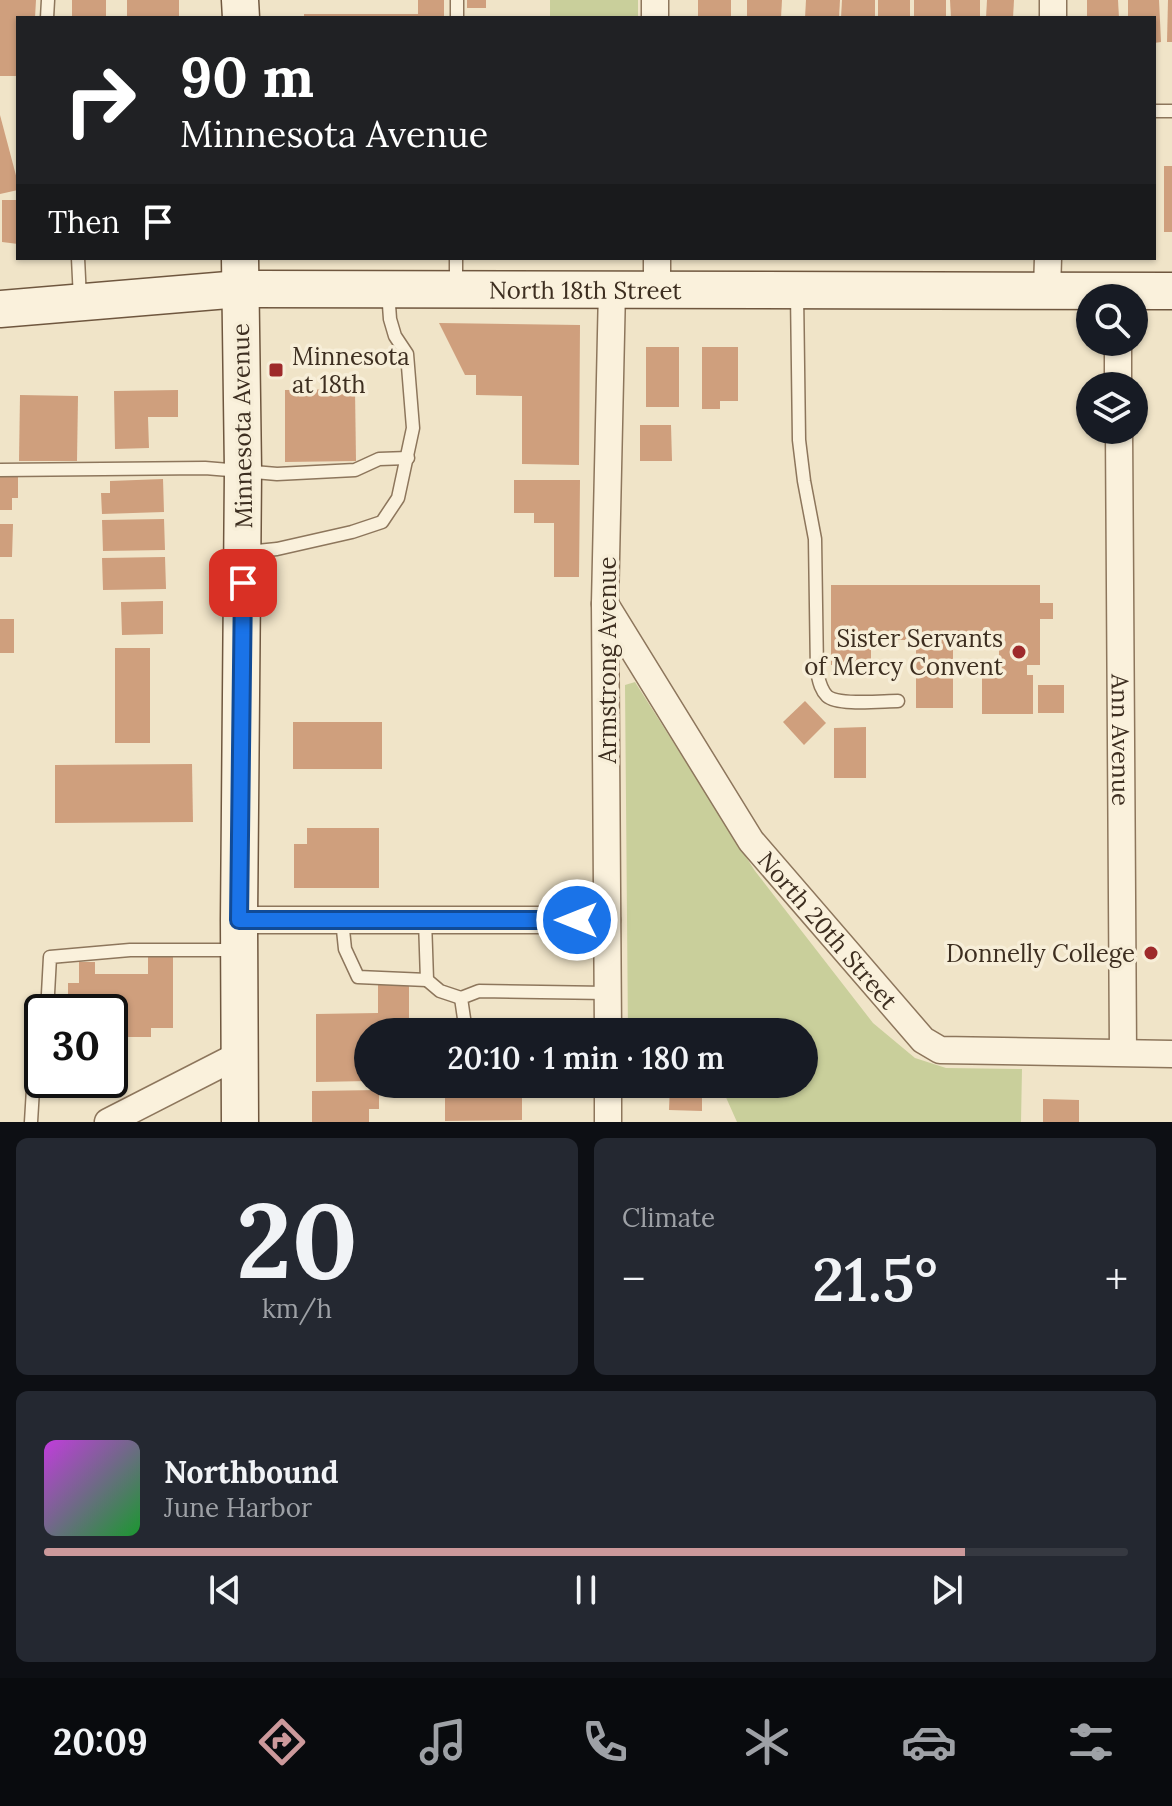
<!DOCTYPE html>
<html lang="en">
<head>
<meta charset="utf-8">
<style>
  :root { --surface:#171b24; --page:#242831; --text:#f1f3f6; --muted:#9ea1a6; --line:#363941; --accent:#cc999b }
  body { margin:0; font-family:Lora,serif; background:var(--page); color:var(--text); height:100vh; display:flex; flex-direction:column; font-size:30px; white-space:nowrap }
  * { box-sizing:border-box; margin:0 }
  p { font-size:26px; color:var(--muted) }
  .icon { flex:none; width:44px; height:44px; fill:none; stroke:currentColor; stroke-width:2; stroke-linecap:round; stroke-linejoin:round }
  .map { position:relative; height:1122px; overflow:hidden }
  .side { display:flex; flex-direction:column; gap:16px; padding:16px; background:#0d0f14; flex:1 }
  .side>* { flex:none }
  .banner { position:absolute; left:16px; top:16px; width:1140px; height:244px; border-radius:0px; box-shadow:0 2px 6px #0004; background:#202124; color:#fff; overflow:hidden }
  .tools { position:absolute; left:1076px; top:284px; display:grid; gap:16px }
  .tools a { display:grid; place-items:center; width:72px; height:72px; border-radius:50%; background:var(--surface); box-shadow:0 2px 6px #0004; font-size:40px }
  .speed { position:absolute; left:24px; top:994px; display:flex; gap:16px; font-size:40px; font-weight:700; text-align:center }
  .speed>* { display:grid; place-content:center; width:104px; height:104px; border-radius:50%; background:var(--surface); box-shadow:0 2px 6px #0004; line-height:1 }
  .speed .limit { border:4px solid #111; border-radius:12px; background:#fff; color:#111 }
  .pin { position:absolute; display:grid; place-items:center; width:68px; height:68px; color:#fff; margin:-34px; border-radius:16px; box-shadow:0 4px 12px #0006 }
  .me { position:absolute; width:88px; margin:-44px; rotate:270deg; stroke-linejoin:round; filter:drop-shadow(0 0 6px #0008) }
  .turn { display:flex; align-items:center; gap:28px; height:168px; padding:0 32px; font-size:36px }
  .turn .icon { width:104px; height:104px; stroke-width:2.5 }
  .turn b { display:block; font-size:56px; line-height:68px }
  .then { display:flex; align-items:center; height:76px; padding:0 32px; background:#0003; gap:16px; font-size:30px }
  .big { font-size:60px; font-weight:600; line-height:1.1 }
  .side .widget { flex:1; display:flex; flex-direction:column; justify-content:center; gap:12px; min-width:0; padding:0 28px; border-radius:12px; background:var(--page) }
  .side .dial { align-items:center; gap:0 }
  .dial b { font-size:104px; line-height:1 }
  .song { display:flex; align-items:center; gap:24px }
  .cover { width:96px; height:96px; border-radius:12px; background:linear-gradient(135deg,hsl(290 70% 55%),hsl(130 70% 35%)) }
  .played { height:8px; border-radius:4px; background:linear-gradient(90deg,var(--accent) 85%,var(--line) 85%) }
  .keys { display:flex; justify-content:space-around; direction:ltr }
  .heat { display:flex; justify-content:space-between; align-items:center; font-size:44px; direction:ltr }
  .side .tiles { flex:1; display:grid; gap:16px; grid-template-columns:1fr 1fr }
  .widget:last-child { grid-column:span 2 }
  .trip { position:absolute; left:354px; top:1018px; width:464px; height:80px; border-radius:40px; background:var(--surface); box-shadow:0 2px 6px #0004; font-weight:600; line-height:80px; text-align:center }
  .menu { display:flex; height:128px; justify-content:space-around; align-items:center; background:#090b0e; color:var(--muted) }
  .menu .icon { width:56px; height:56px }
  .menu .active { color:var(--accent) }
  .menu b { font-size:36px; color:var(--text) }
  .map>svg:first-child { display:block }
</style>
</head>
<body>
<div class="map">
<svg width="1172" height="1122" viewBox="0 0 1172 1122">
  <rect width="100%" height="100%" fill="#f0e4c8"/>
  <g fill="#c9cf9b">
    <rect x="550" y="0" width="88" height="18"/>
    <polygon points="635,682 755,871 873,1023 915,1058 946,1068 1022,1069 1021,1122 737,1122 720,1084 804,1084 804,1032 628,1032 625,685"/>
  </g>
  <g fill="#cf9f7d">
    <polygon points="0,0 36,0 35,18 18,18 18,76 0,76"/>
    <rect x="72" y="0" width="34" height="18"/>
    <rect x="127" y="0" width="52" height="18"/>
    <polygon points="418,0 444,0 444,18 304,18 304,14 418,14"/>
    <rect x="467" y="0" width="19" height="8"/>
    <rect x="698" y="0" width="33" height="18"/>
    <polygon points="747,0 782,0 781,18 747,18"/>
    <polygon points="806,0 840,0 839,18 805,18"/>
    <polygon points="842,0 875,0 875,18 841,18"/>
    <rect x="878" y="0" width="32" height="18"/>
    <rect x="914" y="0" width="32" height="18"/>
    <polygon points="950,0 980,0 980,18 951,18"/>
    <polygon points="987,0 1014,0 1013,18 986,18"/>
    <polygon points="1087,0 1118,0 1119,18 1087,18"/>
    <polygon points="1128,0 1159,0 1161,42 1154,43 1154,18 1128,18"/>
    <polygon points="1168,0 1172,0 1172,42 1167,42"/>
    <polygon points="0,115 18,183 18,190 0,194"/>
    <rect x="1164" y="166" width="8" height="66"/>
    <polygon points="2,200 18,200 18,244 2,242"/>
    <polygon points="439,323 580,325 579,465 522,464 522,396 476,395 476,375 465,375"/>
    <rect x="646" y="347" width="33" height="60"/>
    <polygon points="702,347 738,347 738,401 720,401 720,409 702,409"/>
    <polygon points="355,389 356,461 285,462 285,390"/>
    <polygon points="178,390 178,417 148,417 149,448 115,449 114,391"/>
    <polygon points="20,395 78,396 77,461 19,461"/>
    <polygon points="640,425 671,425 672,461 640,461"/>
    <polygon points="0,477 18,477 18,498 12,498 12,510 0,510"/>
    <polygon points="163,479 164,512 102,514 101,493 110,493 110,481"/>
    <polygon points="514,480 580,480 579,577 554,577 554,523 534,523 534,513 514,513"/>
    <polygon points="164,519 165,550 103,551 102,520"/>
    <polygon points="0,524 13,524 12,557 0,557"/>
    <polygon points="165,557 166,589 103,590 102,558"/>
    <polygon points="831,585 1040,585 1040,603 1053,603 1053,619 1040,619 1040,665 1027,665 1027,675 1033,675 1033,714 982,714 982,675 999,675 999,632 953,632 953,708 916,708 916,640 871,640 871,664 831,665"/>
    <polygon points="163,601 163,634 122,635 121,602"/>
    <rect x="0" y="619" width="14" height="34"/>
    <rect x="115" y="648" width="35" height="95"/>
    <rect x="1038" y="685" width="26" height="28"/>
    <polygon points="805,701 826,723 804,745 783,722"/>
    <rect x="293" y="722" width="89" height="47"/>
    <polygon points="866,727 866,778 834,778 834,728"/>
    <polygon points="192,764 193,822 55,823 55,765"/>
    <polygon points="307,828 379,828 379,888 294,888 294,844 307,844"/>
    <polygon points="148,957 173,957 173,1028 151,1028 151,1037 110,1037 110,1012 78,1012 78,1004 68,1004 68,983 79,983 79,962 95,962 95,974 148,974"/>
    <polygon points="378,985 409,985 409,1032 368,1032 368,1081 316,1082 316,1014 378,1013"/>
    <polygon points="670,1084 702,1084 702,1111 669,1110"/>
    <polygon points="522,1086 522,1120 445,1121 445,1087"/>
    <polygon points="379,1090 379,1109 369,1109 369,1122 312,1122 312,1091"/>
    <polygon points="1043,1099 1079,1100 1079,1122 1043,1122"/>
  </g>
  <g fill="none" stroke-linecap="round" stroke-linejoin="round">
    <g stroke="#8d765c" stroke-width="15">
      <g id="lane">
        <polyline points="47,18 48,0"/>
        <polyline points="457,18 457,0"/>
        <polyline points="1154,111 1172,111"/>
        <polyline points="78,258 80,299"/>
        <polyline points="456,258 456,285"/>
        <path d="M797 293 799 440 804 481 815 539 817 672C819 680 820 689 827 696 838 706 882 701 898 701"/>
        <polyline points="0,470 205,468 277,474 355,470 379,459 408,458"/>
        <polyline points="246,552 277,549 352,532 382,522 398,498 413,428 407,354 395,336 390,319 388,291"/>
        <polyline points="342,920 345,949 358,977 427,980"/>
        <polyline points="425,920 427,980 440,991 461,998"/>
        <polyline points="47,1012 50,957 130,950 236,950"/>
        <polyline points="466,1032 461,998 479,991 607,993"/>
        <polyline points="31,1122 35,1056 42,1045"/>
      </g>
    </g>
    <g stroke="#8d765c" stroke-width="29">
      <g id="street">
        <polyline points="655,0 655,18"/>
        <polyline points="1053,18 1053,0"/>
        <polyline points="657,258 657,289"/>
        <polyline points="1047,290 1048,258"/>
        <polyline points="1118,342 1118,386"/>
        <path id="s1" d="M1119 430 1123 1052"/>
        <path id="s2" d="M605 604 751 841 923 1040 940 1050 1172 1054"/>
        <polyline points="239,920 607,920"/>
        <polyline points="608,1032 605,604 612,289"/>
        <polyline points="608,1084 608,1122"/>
        <polyline points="108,1122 239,1055"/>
      </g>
    </g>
    <g stroke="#6f573f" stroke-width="39">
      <g id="secondary">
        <polyline points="240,0 241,18"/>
        <path id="s3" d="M0 309 240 289 1172 291"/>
        <polyline points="240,1122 239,920 243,471 240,258"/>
      </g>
    </g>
    <use href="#lane" stroke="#faf1dc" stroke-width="12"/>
    <use href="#street" stroke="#faf1dc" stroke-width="26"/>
    <use href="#secondary" stroke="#faf1dc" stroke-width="36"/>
  </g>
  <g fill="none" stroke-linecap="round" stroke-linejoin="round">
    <g stroke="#114b97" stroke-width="20">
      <polyline id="route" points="243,583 239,920 577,920"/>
    </g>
    <use href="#route" stroke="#1a73e8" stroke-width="14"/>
  </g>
  <g fill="#9e2a2b" stroke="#f7eed8" stroke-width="3">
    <rect x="268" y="362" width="16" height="16" rx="4"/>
    <circle cx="1019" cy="652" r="8"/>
    <circle cx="1151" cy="953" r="8"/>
  </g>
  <g text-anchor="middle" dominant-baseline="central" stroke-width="7" stroke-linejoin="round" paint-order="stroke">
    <g font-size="24" fill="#3d2e20" stroke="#f7eed8">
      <text stroke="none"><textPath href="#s3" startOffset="586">North 18th Street</textPath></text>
      <text transform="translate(242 426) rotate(-91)">Minnesota Avenue</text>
      <text transform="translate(607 660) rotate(-90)">Armstrong Avenue</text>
      <text stroke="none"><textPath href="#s1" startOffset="310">Ann Avenue</textPath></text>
      <text stroke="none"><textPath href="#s2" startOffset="396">North 20th Street</textPath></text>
    </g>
    <g font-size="24" fill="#3d2e20" stroke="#f7eed8" text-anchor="end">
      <text x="292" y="356" text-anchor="start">Minnesota<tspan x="292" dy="28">at 18th</tspan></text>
      <text x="1003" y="638">Sister Servants<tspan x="1003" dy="28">of Mercy Convent</tspan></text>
      <text x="1135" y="953">Donnelly College</text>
    </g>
  </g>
</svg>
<div class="tools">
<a><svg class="icon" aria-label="search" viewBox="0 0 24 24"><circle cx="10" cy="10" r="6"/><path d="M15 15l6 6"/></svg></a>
<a><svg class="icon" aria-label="layers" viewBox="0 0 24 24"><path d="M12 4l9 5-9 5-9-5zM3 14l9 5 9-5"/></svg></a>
</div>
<div class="speed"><div class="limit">30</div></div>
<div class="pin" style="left:243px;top:583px;background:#d93025"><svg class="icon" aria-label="arrive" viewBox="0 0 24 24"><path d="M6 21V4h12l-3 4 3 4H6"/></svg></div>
<svg class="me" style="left:577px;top:920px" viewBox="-20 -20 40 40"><circle r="17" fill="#1a73e8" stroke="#fff" stroke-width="3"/><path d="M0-11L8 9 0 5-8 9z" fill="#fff"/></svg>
<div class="trip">20:10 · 1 min · 180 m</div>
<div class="banner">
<div class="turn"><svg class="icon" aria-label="right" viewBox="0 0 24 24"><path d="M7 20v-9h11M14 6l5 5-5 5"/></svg><div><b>90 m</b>Minnesota Avenue</div></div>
<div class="then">Then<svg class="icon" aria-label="arrive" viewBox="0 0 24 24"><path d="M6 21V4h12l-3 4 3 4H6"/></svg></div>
</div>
</div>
<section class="side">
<div class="tiles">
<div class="widget dial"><b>20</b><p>km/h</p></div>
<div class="widget"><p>Climate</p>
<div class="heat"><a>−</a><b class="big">21.5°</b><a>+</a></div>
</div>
<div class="widget">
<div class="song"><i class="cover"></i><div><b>Northbound</b><p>June Harbor</p></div></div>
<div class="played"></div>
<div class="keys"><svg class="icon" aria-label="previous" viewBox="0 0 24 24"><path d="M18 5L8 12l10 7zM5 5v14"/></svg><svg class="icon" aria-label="pause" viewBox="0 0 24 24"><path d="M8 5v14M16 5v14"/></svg><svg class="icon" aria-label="next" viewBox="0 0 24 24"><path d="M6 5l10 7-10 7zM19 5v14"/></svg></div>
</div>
</div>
</section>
<nav class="menu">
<b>20:09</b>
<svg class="icon active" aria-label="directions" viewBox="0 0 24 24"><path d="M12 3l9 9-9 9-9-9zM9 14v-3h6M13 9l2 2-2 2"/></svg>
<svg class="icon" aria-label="music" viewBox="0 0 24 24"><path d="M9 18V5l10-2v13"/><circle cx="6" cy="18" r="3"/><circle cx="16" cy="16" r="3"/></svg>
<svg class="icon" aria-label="phone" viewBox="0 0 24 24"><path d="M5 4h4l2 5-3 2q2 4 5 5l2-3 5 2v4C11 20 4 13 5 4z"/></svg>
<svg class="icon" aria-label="climate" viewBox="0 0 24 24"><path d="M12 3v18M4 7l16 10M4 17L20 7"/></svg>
<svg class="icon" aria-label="car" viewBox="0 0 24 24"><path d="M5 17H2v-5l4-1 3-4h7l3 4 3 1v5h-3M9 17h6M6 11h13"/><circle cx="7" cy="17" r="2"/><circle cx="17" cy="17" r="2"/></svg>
<svg class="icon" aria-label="filters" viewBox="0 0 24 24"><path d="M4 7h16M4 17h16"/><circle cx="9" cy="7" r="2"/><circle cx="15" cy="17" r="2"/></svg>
</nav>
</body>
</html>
